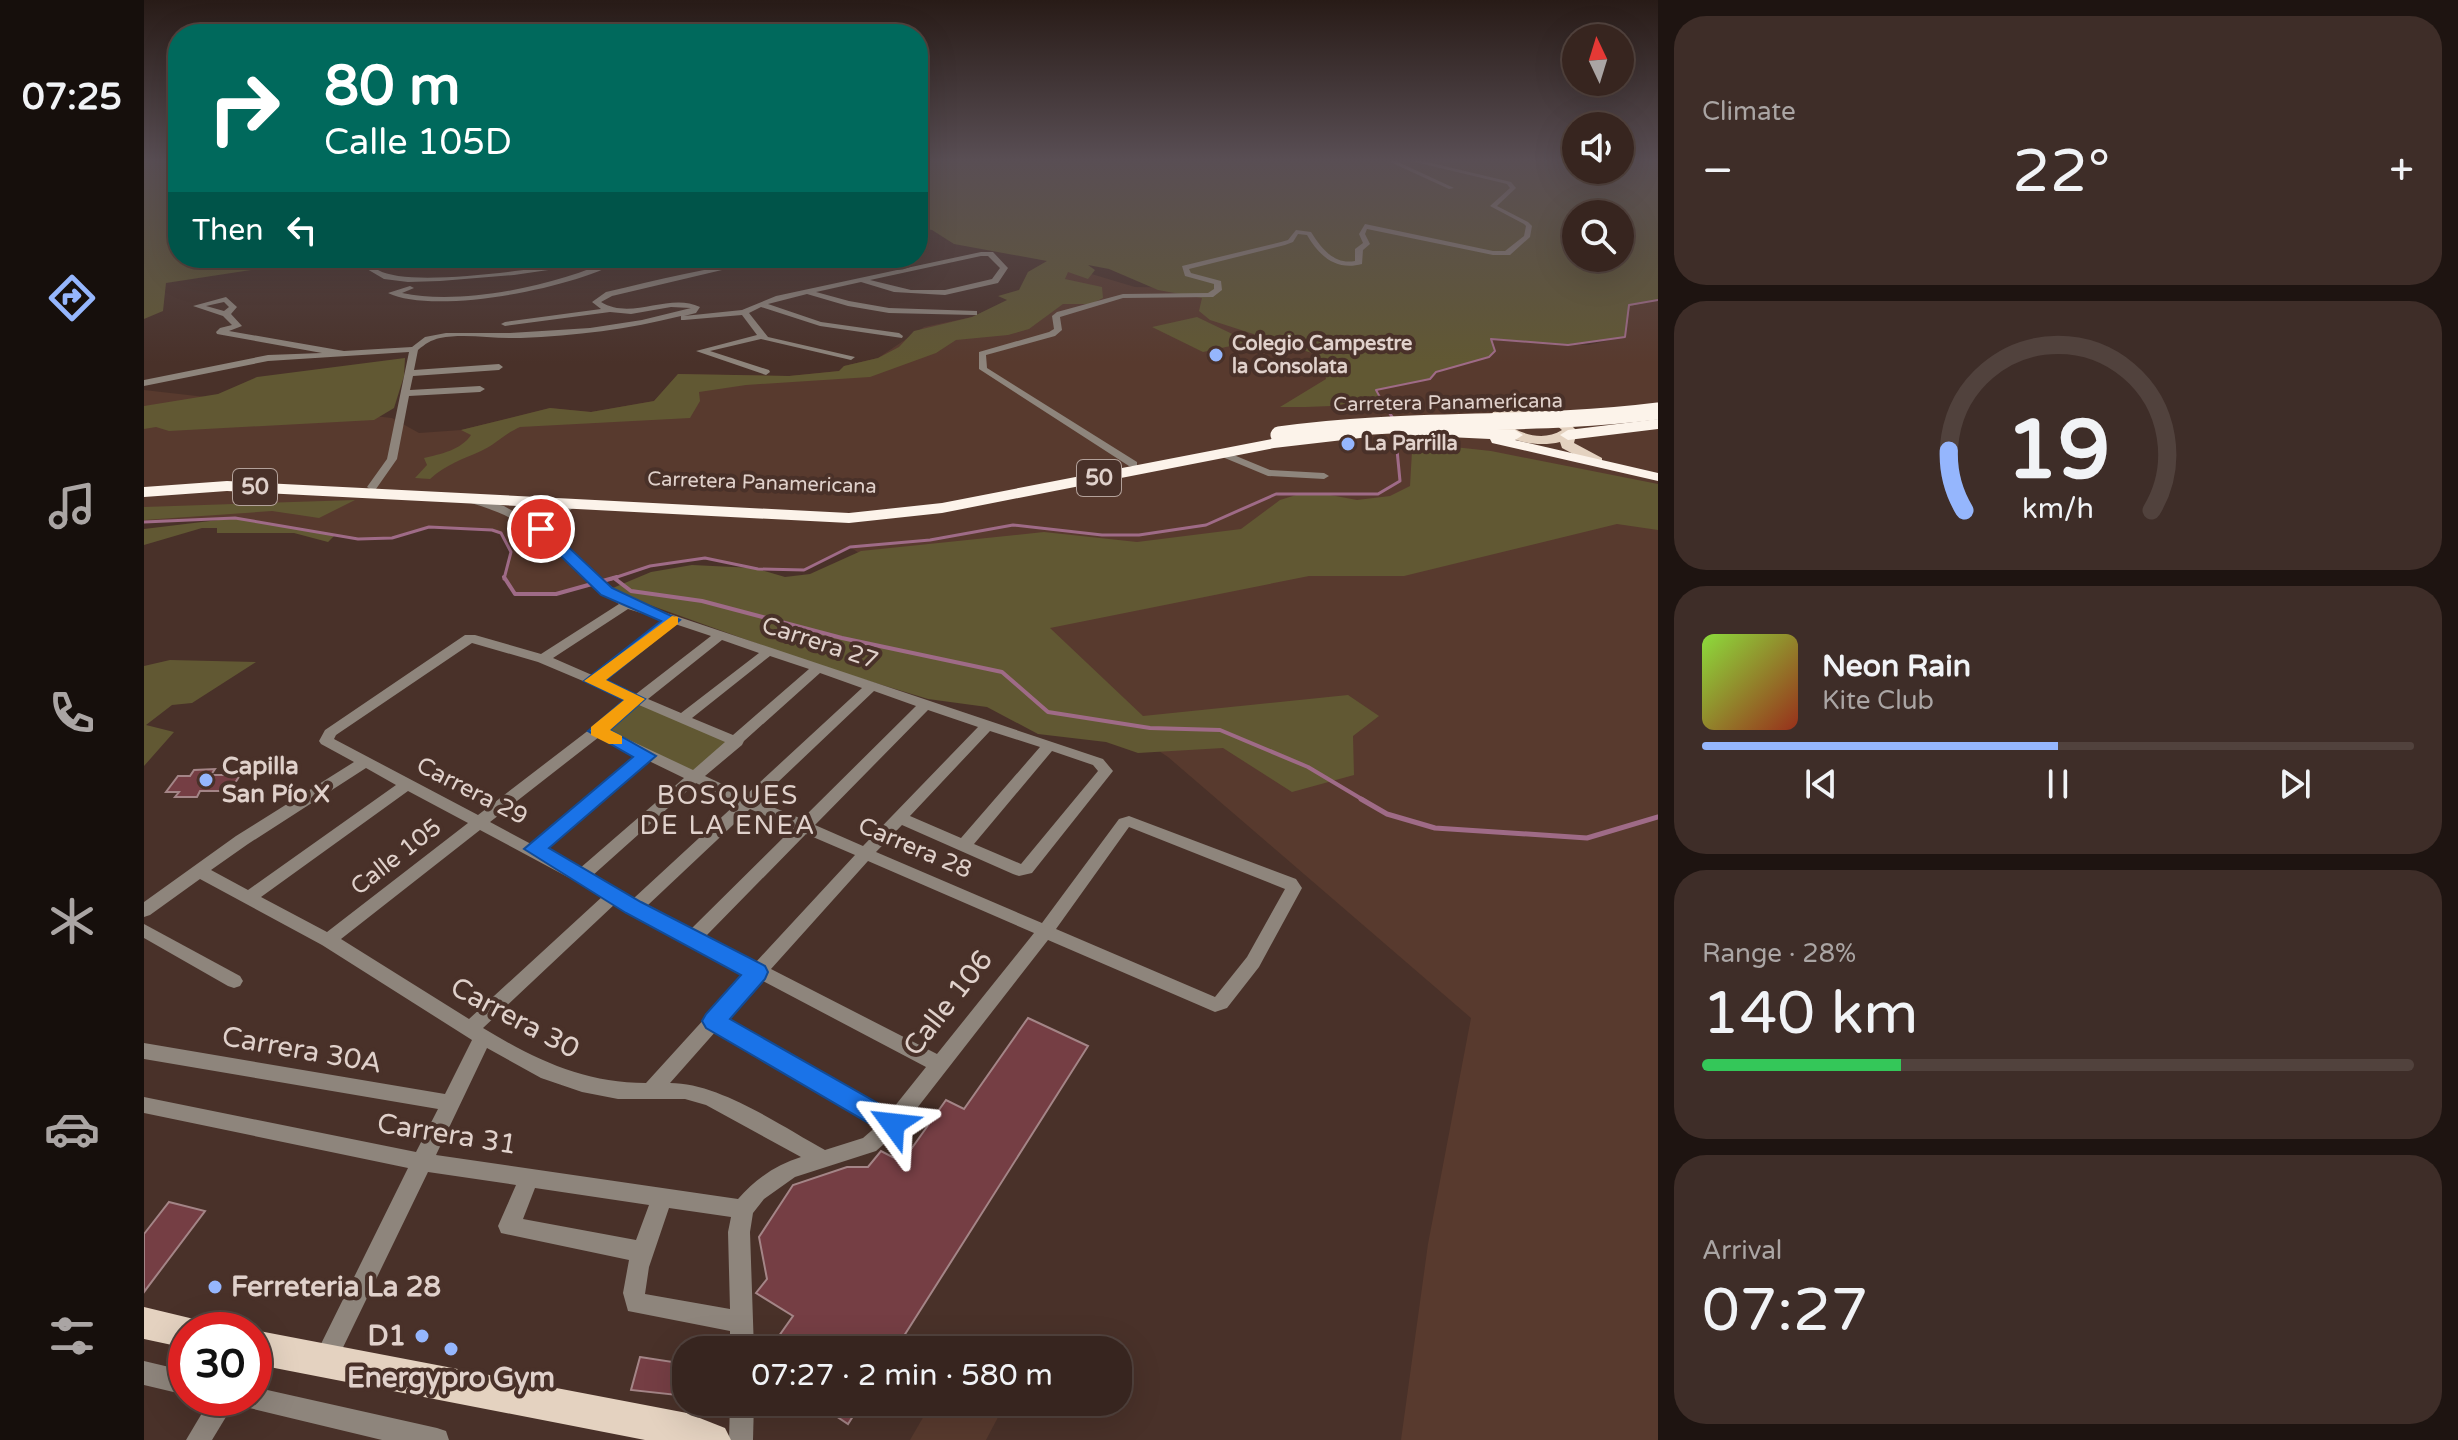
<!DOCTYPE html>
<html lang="en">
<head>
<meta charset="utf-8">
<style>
  :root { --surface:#37251f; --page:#3e2d28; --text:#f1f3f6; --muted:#aaa5a4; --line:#51423d; --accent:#95b6fd }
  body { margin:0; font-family:"Varela Round",sans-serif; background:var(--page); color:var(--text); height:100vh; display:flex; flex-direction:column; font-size:30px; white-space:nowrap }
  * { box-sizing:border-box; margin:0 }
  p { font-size:26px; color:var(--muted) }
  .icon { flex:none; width:44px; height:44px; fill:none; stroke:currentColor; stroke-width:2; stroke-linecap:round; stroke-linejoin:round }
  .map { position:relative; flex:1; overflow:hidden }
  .sheet { display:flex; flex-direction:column; gap:16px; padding:16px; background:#1e1411; width:800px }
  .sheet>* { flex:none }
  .hud { position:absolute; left:24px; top:24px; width:760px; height:244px; border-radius:32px; box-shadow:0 8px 32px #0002,0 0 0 2px var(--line); background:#00695c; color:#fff; overflow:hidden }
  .needle { width:52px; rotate:356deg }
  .fabs { position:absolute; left:1418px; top:24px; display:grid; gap:16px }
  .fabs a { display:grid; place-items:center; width:72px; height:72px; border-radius:50%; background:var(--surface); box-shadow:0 8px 32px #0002,0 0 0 2px var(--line); font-size:40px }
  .speed { position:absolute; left:24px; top:1312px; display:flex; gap:16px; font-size:40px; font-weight:700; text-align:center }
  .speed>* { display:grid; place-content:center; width:104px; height:104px; border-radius:50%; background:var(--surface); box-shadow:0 8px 32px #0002,0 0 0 2px var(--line); line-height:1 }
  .speed .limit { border:12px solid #d22; background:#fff; color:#111 }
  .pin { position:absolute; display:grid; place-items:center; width:68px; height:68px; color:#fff; margin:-34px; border:4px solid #fff; border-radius:50%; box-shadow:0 2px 8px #0007 }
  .me { position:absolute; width:88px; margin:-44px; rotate:300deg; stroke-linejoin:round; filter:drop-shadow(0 0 6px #0008) }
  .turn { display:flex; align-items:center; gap:28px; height:168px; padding:0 24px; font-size:36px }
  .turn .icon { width:104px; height:104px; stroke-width:2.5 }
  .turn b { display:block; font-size:56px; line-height:68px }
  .then { display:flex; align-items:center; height:76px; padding:0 24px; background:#0003; gap:16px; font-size:30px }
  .big { font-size:60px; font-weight:600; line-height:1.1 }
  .sheet .widget { flex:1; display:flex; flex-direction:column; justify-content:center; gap:12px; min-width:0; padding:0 28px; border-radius:32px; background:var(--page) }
  .sheet .dial { align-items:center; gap:0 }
  .dial svg { height:208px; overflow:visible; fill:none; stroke:var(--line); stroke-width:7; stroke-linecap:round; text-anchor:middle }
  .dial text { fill:var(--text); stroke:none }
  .song { display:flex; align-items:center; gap:24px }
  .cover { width:96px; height:96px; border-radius:12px; background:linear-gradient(135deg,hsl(90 70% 55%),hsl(10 70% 35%)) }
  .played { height:8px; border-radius:4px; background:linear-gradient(90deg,var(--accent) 50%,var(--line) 50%) }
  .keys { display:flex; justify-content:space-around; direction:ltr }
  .heat { display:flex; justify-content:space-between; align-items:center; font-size:44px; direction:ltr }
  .charge { height:12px; border-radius:6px; background:linear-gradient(90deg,#34c759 28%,var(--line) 0) }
  .trip { position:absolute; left:528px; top:1336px; width:460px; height:80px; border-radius:32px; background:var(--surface); box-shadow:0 8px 32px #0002,0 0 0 2px var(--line); font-weight:600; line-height:80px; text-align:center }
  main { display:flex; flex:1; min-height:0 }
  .tabs { display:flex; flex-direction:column; width:144px; justify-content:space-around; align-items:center; background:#160f0c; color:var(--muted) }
  .tabs .icon { width:56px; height:56px }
  .tabs .selected { color:var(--accent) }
  .tabs b { font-size:36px; color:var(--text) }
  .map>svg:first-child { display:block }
</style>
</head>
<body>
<main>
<nav class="tabs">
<b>07:25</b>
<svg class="icon selected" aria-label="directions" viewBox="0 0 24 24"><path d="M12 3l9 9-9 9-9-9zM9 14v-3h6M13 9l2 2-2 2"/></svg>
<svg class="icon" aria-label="music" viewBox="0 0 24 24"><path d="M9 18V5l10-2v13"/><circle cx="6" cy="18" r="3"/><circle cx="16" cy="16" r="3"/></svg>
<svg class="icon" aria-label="phone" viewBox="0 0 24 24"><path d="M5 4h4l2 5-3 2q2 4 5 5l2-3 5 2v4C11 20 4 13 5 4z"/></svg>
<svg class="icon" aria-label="climate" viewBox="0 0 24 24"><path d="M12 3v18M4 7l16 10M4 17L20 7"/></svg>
<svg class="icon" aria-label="car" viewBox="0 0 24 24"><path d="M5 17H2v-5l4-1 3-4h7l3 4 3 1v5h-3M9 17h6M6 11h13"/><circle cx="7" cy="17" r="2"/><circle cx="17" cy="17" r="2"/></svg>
<svg class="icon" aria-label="filters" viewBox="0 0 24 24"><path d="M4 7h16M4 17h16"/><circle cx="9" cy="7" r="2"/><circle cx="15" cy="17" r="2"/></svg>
</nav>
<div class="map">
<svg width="1514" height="1440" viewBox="0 0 1514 1440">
  <rect width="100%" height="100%" fill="#493129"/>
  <g fill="#583a2e">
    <polygon points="904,261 991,287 1060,288 1178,329 1237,398 1232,390 1270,383 1307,367 1323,364 1348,345 1347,339 1444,345 1480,337 1485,305 1514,300 1514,1440 1257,1440 1284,1244 1327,1018 1024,757 706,547 660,570 614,569 561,558 506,566 445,587 390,595 371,594 364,586 360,579 367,552 357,533 348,530 285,527 248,538 214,539 91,518 0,522 0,390 248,418 275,433 317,430 406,408 447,412 510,401 534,374 645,376 695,371 700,366 734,358 780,327 828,317 873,297 884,272"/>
    <polygon points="788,1402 858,1402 861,1404 842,1440 766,1440"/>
  </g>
  <g fill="#615833" fill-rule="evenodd">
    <polygon points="0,161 34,161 34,258 154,258 147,264 22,283 19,311 0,319"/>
    <path d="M774 161H1432V170H1476V161H1514V300L1486 306 1481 337 1424 345 1348 339 1351 351 1345 357 1292 372 1286 379 1232 390 1237 399C1218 399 1205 404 1187 406 1170 407 1153 407 1136 407L1182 379 1179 361 1171 354 1066 320 1055 311 1058 298 1014 290 965 269 944 265 951 270 944 279 924 272 921 279 958 287 959 298 947 304H919L885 329 864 335 812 340 792 353 726 377 602 385 555 392 556 401 546 418 376 427C360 434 351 445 337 451 317 460 303 464 286 479L271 478 283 465 280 458C297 454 317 450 327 435L317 430 406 408 447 412 510 401 534 374 645 376 695 371 700 366 734 358 755 347 770 331 828 317 863 300 854 296 875 290 884 272 903 261 810 244 788 230 774 227ZM1432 214H1476V258H1432Z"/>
    <polygon points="1053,317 1105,342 1059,352 1008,327"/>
    <polygon points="261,358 260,376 250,408 230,420 25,431 12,427 0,429 0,406 74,394 113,377"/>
    <polygon points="1273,443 1347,451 1514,484 1514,530 1473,524 1260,576 1165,576 906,628 999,716 1204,695 1235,716 1209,736 1210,775 1148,792 1079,748 994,753 962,742 894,734 843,707 784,699 676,666 464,590 507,572 548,565 610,568 641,577 666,574 717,551 900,532 993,542 1097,529 1136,500 1152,495 1181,494 1213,500 1246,496 1266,486 1268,451"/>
    <polygon points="211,500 175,518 128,511 0,520 0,507"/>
    <polygon points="91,518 191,535 184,542 150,533 73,533 73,528 58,528 0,545 0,529"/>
    <polygon points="26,660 112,662 48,703 28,705 2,725 30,732 0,766 0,666"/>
    <polygon points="493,699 593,742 550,777 454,731"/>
  </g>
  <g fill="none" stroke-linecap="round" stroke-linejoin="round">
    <polyline stroke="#9f6b87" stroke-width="2" points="1241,406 1232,390 1286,379 1292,372 1345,357 1351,351 1347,339 1424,345 1481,337 1485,305 1514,300"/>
    <g stroke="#9f6b87" stroke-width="3">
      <polyline points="1240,404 1250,420"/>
      <polyline points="0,522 91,518 214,539 248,538 285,527 348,530 357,533 367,552 360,579"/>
      <polyline points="467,579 506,566 561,558 614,569 660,570 706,547 786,540 869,525 958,535 995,535 1062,525 1132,494 1234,494 1256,481 1251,429"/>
    </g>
    <g stroke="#9f6b87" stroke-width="4">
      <polyline points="360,577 371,594 412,594 473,577"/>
      <polyline points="470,578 487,591 558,601 698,638 858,672 904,712 1006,728 1076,730 1164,767 1221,801"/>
    </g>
    <polyline stroke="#9f6b87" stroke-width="5" points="1217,799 1243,814 1291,828 1443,838 1514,817"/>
  </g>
  <g fill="#753e44" stroke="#a48587" stroke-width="2">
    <polygon points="71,769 67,775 96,775 86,791 56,791 53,797 31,797 35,792 22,792 34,776 46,776 50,770"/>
    <polygon points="884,1018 944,1046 751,1350 625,1350 649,1316 612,1293 623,1279 615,1237 649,1185 703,1167 724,1167 737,1151 758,1162 802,1100 820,1109"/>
    <polygon points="25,1202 61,1211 0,1292 0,1234"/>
    <polygon points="496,1357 542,1364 542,1396 487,1390"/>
    <polygon points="671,1402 718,1402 704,1424"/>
  </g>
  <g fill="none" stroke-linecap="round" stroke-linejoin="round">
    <g fill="#8e857c" fill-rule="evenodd">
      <polygon points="1244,161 1252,161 1310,188 1305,189"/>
      <path d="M1267 161H1279L1367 182 1372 188 1353 206 1384 222 1388 226 1386 237 1366 255H1349L1223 229 1221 234 1226 244 1219 250 1218 264C1192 271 1175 256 1163 235L1154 234 1149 242 1141 245 1045 269 1047 273 1077 281 1078 290 1069 297 979 298 916 317 918 330 911 336 842 355 843 368 993 462V466H985L835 369V352L905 332 910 329 908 316 913 312 979 294 1064 293 1070 289V284L1041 276 1038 266 1137 242 1144 240 1152 230 1167 232C1177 248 1190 265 1211 261V249L1219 243 1215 234 1221 224 1349 251H1361L1380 236 1382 226 1380 224 1346 206 1366 188 1363 184Z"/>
      <path d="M837 252H849L864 268 854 283 801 295 750 292 717 282 672 292 705 301 745 308 833 311V315H830L745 313 704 306 663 294 624 304 677 322 755 333 759 336 758 338 676 326 617 307 605 313 624 337 711 357 707 360 617 339 566 351 625 370 626 372 622 375 552 351 613 335 598 315 540 320H537V316C485 329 431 336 377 338 350 339 321 333 296 338 287 340 281 344 274 350L270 370 355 364 359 367 355 370 269 376 266 390 336 386 341 389 336 392 265 396 253 459 232 489 228 490 223 487 243 459 265 352 124 361 0 386V380L124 355 178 353 73 334 72 332 76 328 88 325 79 316 49 306 82 297 93 307 87 314 98 326 85 331 200 351 268 347 281 337 302 333H366L446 328 498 320 547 308 527 307 487 314 466 312 361 326 357 324 361 322 457 309 448 302 462 292C530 276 599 258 670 258L578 270 468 296 457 302C488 321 525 292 556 307L552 313 540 316 598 310 632 296ZM837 256H844L856 268 848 279 801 290H767L726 280ZM80 302 85 307 80 311 62 306Z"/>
      <path d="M289 258H308L234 270C269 290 410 265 455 260L459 262 370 275 296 281 264 282 240 279 223 269Z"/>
      <path d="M471 258H481C438 287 291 316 244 293L266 286 270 288 258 293C319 306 415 285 471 258Z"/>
      <path d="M495 258 564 263 568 265C549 272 514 266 495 258Z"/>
      <polygon points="1080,451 1126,470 1180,473 1185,476 1180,479 1124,476 1076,456 1076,452"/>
      <path d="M331 498 360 506 394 526C403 514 417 501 433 502V506L410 519 401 531 449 573 487 601 959 759 969 771 888 873 875 876 869 874 758 825 732 852 898 923 975 819 985 816 1152 879 1158 888 1115 967 1083 1008 1071 1012 904 940 756 1130 732 1151 651 1177 620 1199 609 1213 606 1232 610 1350H586V1331L484 1311 479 1293 485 1260 357 1233 354 1226 372 1185 284 1172 190 1366 182 1370 174 1366 170 1358 174 1350 264 1168 0 1113V1097L272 1152 294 1109 0 1059V1043L301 1094 328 1040 178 945 56 879 6 915 0 917V902L92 836 210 762 177 744 175 741 181 730 321 635H331L397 654 475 604C438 580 411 544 373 522 359 513 343 508 327 503L326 501ZM484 609 520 620 448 675 409 658ZM531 624 567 636 492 694 459 680ZM578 640 615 653 537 713 504 699ZM328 643 394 662 484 700 334 815 190 739 192 735ZM626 656 665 669 589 735 548 718ZM676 673 718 688 602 795 561 776 598 745 600 741ZM730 691 772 706 658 819 614 801ZM495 705 581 742 549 770 464 730ZM784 710 834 727 719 846 671 825ZM846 731 896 747 817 838 766 816ZM455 737 494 755 387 844 346 822ZM908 751 949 765 954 771 877 864 830 844ZM505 761 540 778 435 869 400 850ZM222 768 252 785 104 890 67 870 104 844ZM552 783 593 803 490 898 448 876ZM264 791 324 823 183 932 117 897ZM606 809 649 828 548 928 504 905ZM985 827 1141 889 1103 957 1071 997 912 929ZM336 830 459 896 325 1019 197 939ZM662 834 711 855 612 962 562 936ZM724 861 890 933 793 1054 627 969ZM472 903 484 912 491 914 540 939 542 944 550 945 602 973 502 1083C440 1083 392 1060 339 1028ZM617 980 782 1067 746 1112 582 1019ZM572 1031 734 1125 719 1138 681 1150C637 1126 576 1083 526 1083ZM343 1048 397 1078 438 1092 474 1099H541L562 1105 657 1157C632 1165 611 1179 594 1199L292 1155ZM391 1188 505 1205 492 1240 379 1219ZM525 1208 587 1217 584 1232 586 1309 501 1294 505 1267Z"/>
      <polygon points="0,924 96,976 99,981 96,986 90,988 84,986 0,938"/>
      <polygon points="0,1361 42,1371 42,1395 0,1385"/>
      <polygon points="110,1387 293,1428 302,1431 305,1440 238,1440 97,1406 93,1398 110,1398"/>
      <polygon points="67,1398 85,1398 88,1407 68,1440 42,1440"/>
      <polygon points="586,1402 610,1402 609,1440 585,1440"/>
    </g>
    <g fill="#e4d2c0" fill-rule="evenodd">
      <path d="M1381 407 1416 414 1433 431 1430 443 1458 458V464H1448L1418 448 1416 442C1392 448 1361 441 1344 422L1349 412ZM1381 415 1406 420 1418 430C1399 442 1375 434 1358 421L1360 418Z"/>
      <polygon points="0,1307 54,1320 58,1330 42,1330 42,1348 0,1339"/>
      <polygon points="110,1330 543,1413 581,1428 587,1440 501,1440 110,1364"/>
    </g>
    <g fill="#fcf3ea" fill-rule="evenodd">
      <polygon points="1514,419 1514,429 1424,440 1416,435 1424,430"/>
      <polygon points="1267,427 1371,430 1379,435 1371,440 1514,473 1514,481 1348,443 1346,439 1262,435 1259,432"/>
      <polygon points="1220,429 1228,434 1225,437 1130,448 798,513 705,523 83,491 0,497 0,487 83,481 705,513 798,503 1148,435 1154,438"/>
    </g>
    <path stroke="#fcf3ea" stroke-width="17" d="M1135 435C1261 417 1388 427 1514 411"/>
  </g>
  <linearGradient id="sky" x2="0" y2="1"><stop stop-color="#281b17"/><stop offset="0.44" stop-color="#594e54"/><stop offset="1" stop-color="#594e54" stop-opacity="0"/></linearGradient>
  <rect width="1514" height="363" fill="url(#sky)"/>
  <polygon fill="#1a73e8" stroke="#114b97" stroke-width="2" points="392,526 402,526 468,588 536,620 462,680 501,699 466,730 512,756 405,848 497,902 621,966 624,972 621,979 586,1019 758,1117 762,1124 758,1132 749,1136 740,1132 562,1028 558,1021 562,1014 597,975 482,913 380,849 489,757 444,731 480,700 440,681 517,621 457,595 392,532"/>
  <polygon fill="#f59e0b" points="528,616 534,617 534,624 462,680 501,699 466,730 478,736 478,744 465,744 447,735 447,727 480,700 440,681"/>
  <g fill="#95b6fd" stroke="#493129" stroke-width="3">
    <circle cx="1072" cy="355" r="8"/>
    <circle cx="1204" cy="444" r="8"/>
    <circle cx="62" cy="780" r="8"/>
    <circle cx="71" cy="1287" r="8"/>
    <circle cx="278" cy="1336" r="8"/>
    <circle cx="307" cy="1349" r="8"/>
  </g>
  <g text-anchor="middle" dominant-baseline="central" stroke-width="8" stroke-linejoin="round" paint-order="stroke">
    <g font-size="20" font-weight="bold" fill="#e0d1cb" stroke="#493129" text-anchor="start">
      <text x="1088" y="344">Colegio Campestre<tspan x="1088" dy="23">la Consolata</tspan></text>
      <text x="1220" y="444">La Parrilla</text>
    </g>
    <g font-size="20" fill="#e0d1cb" stroke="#493129">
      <text transform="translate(1304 403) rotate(-1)">Carretera Panamericana</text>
      <text transform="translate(618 483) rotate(2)">Carretera Panamericana</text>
    </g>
    <g fill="#493129" stroke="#b3a19a" stroke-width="2">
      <rect x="933" y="460" width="44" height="36" rx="6"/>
      <rect x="89" y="469" width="44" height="36" rx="6"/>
    </g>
    <g font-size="22" font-weight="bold" fill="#e0d1cb">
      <text x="955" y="478">50</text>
      <text x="111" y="487">50</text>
    </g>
    <g font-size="24" fill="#e0d1cb" stroke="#493129">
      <text transform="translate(676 643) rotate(18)">Carrera 27</text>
      <text transform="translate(328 791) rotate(27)">Carrera 29</text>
      <text transform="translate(771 848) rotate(23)">Carrera 28</text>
      <text transform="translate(252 857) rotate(-38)">Calle 105</text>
    </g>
    <g font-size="24" font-weight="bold" fill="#e0d1cb" stroke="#493129" text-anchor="start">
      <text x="78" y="766">Capilla<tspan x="78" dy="28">San Pío X</tspan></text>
    </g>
    <g font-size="26" letter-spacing="2" fill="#e0d1cb" stroke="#493129">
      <text x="584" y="795">BOSQUES<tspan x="584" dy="30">DE LA ENEA</tspan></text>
    </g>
    <g font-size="28" fill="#e0d1cb" stroke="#493129">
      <text transform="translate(804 1003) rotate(-52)">Calle 106</text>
      <text transform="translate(371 1018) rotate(28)">Carrera 30</text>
      <text transform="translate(158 1050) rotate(10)">Carrera 30A</text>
      <text transform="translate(303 1134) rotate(9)">Carrera 31</text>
    </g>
    <g font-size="28" font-weight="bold" fill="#e0d1cb" stroke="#493129" text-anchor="start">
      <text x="87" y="1287">Ferreteria La 28</text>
      <text x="262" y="1336" text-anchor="end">D1</text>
      <text x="307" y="1378" text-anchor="middle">Energypro Gym</text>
    </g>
  </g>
</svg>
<div class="fabs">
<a><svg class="needle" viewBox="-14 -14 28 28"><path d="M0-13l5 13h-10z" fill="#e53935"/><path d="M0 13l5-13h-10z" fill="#aaa5a4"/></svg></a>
<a><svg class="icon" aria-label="sound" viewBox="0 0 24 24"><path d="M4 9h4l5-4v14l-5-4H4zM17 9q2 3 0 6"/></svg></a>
<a><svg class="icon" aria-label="search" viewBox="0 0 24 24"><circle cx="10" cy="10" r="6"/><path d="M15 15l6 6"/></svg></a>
</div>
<div class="speed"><div class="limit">30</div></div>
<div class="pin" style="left:397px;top:529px;background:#d93025"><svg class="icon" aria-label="arrive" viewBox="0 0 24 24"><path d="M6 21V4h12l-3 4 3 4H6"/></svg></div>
<svg class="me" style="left:749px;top:1124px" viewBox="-20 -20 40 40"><path d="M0-17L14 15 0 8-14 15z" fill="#1a73e8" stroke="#fff" stroke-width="4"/></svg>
<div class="trip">07:27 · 2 min · 580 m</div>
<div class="hud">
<div class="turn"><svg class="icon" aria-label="right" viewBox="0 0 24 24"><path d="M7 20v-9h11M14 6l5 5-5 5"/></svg><div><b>80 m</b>Calle 105D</div></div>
<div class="then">Then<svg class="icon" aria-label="left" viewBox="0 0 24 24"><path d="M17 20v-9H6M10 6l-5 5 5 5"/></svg></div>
</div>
</div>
<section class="sheet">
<div class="widget"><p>Climate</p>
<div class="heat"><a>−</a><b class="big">22°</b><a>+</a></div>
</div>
<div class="widget dial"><svg viewBox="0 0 100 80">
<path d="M14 69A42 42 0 1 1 86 69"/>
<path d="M14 69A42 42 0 0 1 8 46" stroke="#95b6fd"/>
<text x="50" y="56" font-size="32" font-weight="700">19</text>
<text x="50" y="72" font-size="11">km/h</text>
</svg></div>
<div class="widget">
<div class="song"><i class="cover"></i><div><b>Neon Rain</b><p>Kite Club</p></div></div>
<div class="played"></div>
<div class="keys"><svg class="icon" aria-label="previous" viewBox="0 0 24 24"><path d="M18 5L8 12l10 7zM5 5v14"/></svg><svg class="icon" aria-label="pause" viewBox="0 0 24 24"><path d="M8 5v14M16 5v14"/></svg><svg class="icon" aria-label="next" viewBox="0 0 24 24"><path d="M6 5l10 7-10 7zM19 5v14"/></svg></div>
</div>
<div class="widget"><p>Range · 28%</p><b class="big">140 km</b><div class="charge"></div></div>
<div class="widget"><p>Arrival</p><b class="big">07:27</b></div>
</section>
</main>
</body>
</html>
